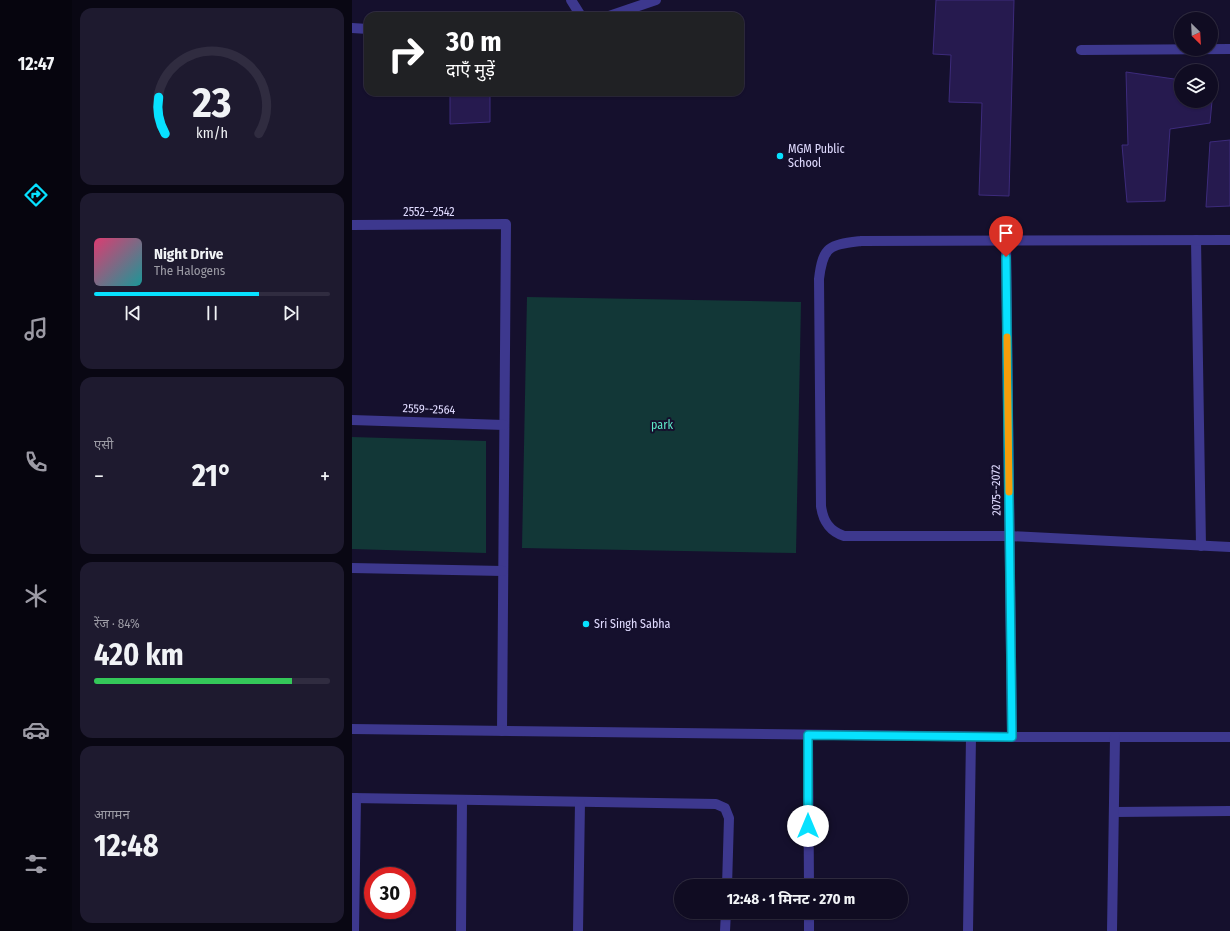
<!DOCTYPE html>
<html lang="hi">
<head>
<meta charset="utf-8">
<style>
  :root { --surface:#100c22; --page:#1e1a2f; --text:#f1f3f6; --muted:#9c9ba5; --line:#302c40; --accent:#07e1ff }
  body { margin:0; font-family:"Fira Sans Condensed","Noto Sans Devanagari",sans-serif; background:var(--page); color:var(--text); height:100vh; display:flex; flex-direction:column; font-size:15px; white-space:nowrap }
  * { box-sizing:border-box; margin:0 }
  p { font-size:13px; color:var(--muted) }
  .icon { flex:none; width:22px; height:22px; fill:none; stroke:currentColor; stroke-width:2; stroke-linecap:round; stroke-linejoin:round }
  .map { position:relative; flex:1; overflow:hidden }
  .details { display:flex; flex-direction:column; gap:8px; padding:8px; background:#090713; width:280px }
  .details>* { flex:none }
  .banner { position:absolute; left:12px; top:12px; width:380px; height:84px; border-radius:12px; box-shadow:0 1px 3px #0004,0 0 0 1px var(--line); background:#202124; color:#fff; overflow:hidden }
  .needle { width:26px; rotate:156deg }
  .tools { position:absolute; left:822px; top:12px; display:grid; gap:8px }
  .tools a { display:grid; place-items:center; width:44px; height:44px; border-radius:50%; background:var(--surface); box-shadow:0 1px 3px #0004,0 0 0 1px var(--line); font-size:20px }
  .speed { position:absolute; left:12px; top:867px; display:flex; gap:8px; font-size:20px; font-weight:700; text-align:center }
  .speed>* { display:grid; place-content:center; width:52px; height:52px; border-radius:50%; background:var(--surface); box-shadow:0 1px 3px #0004,0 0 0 1px var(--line); line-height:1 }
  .speed .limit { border:6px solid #d22; background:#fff; color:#111 }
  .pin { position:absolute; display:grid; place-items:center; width:34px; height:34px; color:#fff; margin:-41px -17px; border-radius:50% 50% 50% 0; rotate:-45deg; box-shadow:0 0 4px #0007 }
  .pin .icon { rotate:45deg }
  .me { position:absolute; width:44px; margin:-22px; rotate:0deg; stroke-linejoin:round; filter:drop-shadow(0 0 3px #0008) }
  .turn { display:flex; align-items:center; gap:14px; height:84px; padding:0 16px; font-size:18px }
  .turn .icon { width:52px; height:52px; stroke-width:2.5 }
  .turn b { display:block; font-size:28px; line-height:34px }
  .big { font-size:30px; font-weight:700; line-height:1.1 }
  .details .card { flex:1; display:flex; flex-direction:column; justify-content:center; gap:6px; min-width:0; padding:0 14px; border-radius:12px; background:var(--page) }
  .details .dial { align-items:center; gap:0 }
  .dial svg { height:104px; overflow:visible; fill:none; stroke:var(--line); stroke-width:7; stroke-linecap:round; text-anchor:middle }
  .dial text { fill:var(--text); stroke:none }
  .song { display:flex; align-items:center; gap:12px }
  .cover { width:48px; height:48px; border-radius:6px; background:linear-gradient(135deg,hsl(340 70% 55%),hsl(180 70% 35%)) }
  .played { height:4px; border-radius:2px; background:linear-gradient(90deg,var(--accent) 70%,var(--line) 70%) }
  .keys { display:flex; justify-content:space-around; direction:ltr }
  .heat { display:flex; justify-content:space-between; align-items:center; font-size:22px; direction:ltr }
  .charge { height:6px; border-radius:3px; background:linear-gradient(90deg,#34c759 84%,var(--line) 0) }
  .trip { position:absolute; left:322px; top:879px; width:234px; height:40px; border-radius:20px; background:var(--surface); box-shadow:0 1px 3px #0004,0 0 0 1px var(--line); font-weight:700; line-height:40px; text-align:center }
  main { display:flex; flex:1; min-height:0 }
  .tabs { display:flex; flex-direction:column; width:72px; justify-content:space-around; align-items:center; background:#06050e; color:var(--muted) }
  .tabs .icon { width:28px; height:28px }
  .tabs .active { color:var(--accent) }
  .tabs b { font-size:18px; color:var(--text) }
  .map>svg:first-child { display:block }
</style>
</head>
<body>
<main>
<nav class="tabs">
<b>12:47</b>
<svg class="icon active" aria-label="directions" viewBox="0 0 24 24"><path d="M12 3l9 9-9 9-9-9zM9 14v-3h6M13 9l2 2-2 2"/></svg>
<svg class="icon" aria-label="music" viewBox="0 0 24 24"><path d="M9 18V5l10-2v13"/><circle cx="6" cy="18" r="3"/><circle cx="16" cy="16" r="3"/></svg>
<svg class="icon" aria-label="phone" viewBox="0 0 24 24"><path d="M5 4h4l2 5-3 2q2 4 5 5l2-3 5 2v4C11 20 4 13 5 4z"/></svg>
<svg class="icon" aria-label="climate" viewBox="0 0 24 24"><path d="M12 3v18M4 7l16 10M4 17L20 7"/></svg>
<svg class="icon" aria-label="car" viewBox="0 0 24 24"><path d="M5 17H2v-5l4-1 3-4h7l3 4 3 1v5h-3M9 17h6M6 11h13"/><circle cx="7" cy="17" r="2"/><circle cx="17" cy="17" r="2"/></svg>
<svg class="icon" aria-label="filters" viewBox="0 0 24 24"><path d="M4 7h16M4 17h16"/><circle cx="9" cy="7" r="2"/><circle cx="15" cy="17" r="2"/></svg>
</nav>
<section class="details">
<div class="card dial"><svg viewBox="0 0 100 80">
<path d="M14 69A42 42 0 1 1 86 69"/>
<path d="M14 69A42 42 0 0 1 9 41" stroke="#07e1ff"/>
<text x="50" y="56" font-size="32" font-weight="700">23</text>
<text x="50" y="72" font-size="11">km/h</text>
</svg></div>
<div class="card">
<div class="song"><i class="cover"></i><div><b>Night Drive</b><p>The Halogens</p></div></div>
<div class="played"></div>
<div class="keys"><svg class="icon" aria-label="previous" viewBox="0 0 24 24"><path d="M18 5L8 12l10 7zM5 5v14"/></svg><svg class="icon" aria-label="pause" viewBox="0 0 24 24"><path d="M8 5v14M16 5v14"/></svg><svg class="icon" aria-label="next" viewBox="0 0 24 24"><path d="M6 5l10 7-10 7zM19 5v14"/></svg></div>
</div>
<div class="card"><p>एसी</p>
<div class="heat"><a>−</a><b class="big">21°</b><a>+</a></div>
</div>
<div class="card"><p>रेंज · 84%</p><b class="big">420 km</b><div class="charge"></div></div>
<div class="card"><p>आगमन</p><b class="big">12:48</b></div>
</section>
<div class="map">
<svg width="878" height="931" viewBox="0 0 878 931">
  <rect width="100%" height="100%" fill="#15102d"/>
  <g fill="#123737">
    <polygon points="175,297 449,302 444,553 170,548"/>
    <polygon points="0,437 134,441 134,553 0,549"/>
  </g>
  <g fill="#261a4f" stroke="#3d2b7c">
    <polygon points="584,0 662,0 657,196 627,195 630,103 597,102 599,55 581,54"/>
    <polygon points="774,72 829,80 829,101 860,101 858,123 818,129 813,201 775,202 770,145 776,145"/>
    <polygon points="98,92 138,92 138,122 98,124"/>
    <polygon points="878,140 878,206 854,207 858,142"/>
  </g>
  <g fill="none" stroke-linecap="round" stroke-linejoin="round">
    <polyline stroke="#3d388e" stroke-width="10" points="219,0 229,16"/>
    <g stroke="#3d388e" stroke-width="10">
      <polyline points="257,16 304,0"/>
      <polyline points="0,28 16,29"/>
      <polyline points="729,50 878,49"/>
      <polyline points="0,225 154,224 150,731"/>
      <polyline points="844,240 849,546"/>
      <path d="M878 240 509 241C478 245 471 245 467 279L469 506C471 521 477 531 492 536H657L878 547"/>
      <polyline points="654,242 660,737"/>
      <polyline points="0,420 152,425"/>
      <polyline points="0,568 151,571"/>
      <polyline points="0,729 660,737 878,737"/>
      <polyline points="456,735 457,886"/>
      <polyline points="0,798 364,804 373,808 377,818 375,886"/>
      <polyline points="762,812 878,811"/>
      <polyline points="457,912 457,931"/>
      <polyline points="2,931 4,798"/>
      <polyline points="109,931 110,800"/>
      <polyline points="226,931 228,802"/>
      <polyline points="373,931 374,912"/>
      <polyline points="616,931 619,737"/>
      <polyline points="760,931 763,737"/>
    </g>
  </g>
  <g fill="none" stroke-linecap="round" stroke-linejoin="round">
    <g stroke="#0592a6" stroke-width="10">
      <polyline id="route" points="456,826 456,735 660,737 654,257"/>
    </g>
    <use href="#route" stroke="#07e1ff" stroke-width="7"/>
    <polyline stroke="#f59e0b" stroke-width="7" points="655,337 657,492"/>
  </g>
  <g fill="#07e1ff" stroke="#15102d" stroke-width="1.5">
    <circle cx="428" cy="156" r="4"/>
    <circle cx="234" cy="624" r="4"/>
  </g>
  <g text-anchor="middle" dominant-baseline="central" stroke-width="4" stroke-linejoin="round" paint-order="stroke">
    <g font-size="12" fill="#e0dbff" stroke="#15102d" text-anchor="start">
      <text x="436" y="149">MGM Public<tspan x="436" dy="14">School</tspan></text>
      <text x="242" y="624">Sri Singh Sabha</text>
    </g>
    <g font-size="12" fill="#e0dbff" stroke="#15102d">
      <text x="77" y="212">2552--2542</text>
      <text transform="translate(77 409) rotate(2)">2559--2564</text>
      <text transform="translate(644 490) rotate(-91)">2075--2072</text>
    </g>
    <g font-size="12" fill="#5ee8c8" stroke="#15102d">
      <text x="310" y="425">park</text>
    </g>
  </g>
</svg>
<div class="tools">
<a><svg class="needle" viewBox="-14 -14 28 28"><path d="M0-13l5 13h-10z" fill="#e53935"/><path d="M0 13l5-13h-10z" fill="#9c9ba5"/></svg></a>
<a><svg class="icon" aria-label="layers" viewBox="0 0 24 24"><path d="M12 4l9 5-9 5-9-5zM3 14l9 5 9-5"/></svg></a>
</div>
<div class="speed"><div class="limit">30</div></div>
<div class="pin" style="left:654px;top:257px;background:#d93025"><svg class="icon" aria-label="arrive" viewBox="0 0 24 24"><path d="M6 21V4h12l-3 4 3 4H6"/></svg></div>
<svg class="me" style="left:456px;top:826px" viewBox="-20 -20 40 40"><circle r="19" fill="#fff"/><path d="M0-13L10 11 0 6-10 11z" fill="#07e1ff"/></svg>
<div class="trip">12:48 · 1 मिनट · 270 m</div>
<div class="banner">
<div class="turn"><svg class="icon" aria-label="right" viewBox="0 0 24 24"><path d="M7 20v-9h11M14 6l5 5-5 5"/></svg><div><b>30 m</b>दाएँ मुड़ें</div></div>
</div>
</div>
</main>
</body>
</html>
